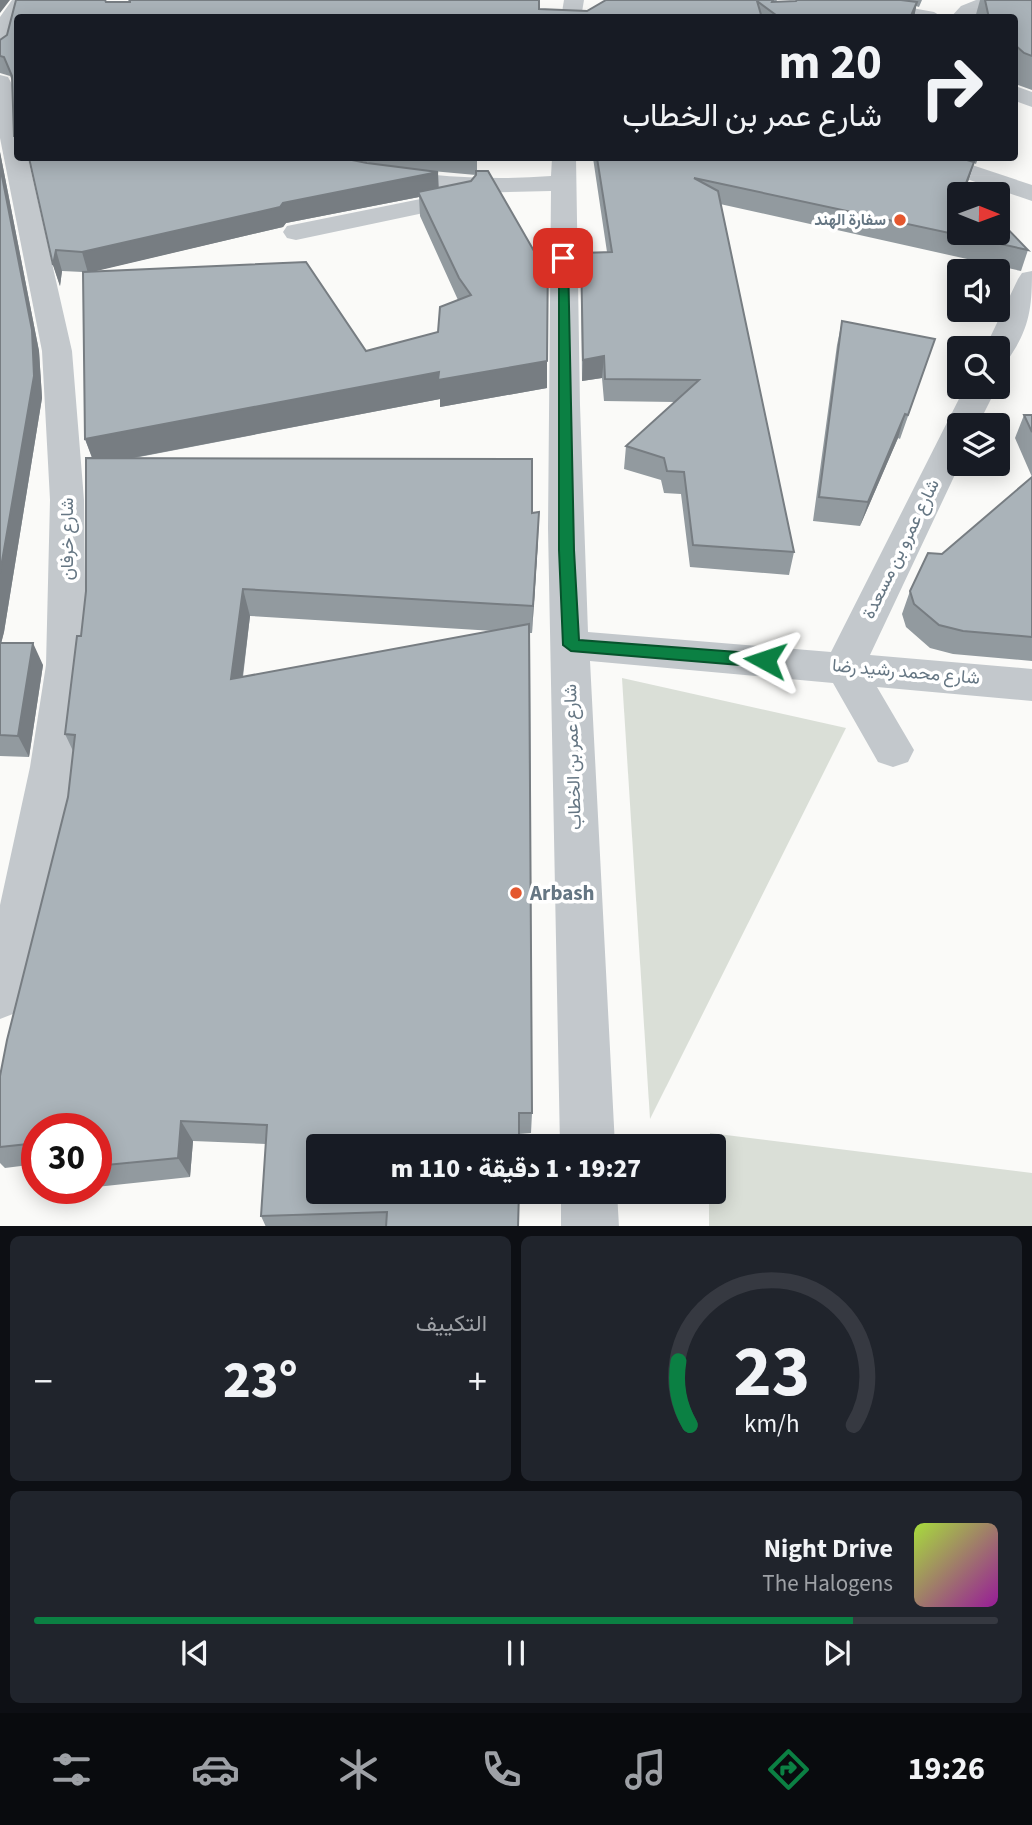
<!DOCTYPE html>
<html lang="ar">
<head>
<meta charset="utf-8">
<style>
  :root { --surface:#171b24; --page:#20242c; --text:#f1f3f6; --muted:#9ea1a6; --line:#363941; --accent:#0b8043 }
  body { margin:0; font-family:"Source Sans 3",Vazirmatn,sans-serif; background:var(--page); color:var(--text); direction:rtl; height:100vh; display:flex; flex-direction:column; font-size:26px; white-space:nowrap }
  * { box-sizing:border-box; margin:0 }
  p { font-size:23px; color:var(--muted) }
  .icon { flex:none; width:38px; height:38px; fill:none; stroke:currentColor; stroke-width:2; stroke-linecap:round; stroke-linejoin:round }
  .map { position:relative; height:1226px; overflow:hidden; direction:ltr }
  .panel { display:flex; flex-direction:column; gap:10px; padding:10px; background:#0d0f14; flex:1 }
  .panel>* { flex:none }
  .guide { position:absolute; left:14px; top:14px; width:1004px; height:147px; border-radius:7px; box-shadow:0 4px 18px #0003; direction:rtl; background:#171b24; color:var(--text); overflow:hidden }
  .needle { width:46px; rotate:91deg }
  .buttons { position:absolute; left:947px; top:182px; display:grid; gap:14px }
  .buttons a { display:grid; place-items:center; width:63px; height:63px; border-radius:7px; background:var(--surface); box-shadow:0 4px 18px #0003; font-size:35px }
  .speed { position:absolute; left:21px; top:1113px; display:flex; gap:14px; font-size:35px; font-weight:700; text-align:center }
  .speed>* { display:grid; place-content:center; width:91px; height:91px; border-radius:50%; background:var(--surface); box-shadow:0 4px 18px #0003; line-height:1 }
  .speed .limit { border:10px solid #d22; background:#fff; color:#111 }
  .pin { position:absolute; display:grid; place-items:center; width:60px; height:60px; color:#fff; margin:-30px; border-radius:14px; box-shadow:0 4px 10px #0006 }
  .me { position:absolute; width:77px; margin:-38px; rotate:275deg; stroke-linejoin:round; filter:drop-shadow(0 0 5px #0008) }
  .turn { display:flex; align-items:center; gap:24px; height:147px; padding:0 21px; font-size:32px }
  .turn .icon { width:91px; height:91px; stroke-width:2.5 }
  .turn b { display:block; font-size:49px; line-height:60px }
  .big { font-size:52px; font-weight:800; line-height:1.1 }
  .panel .tile { flex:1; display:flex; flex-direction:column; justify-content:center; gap:10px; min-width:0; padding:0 24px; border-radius:10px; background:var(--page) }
  .panel .dial { align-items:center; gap:0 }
  .dial svg { height:182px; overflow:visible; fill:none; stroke:var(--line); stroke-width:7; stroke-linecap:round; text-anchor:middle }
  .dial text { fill:var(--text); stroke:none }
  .song { display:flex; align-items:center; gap:21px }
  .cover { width:84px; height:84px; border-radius:10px; background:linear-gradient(135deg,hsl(80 70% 55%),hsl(300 70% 35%)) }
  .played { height:7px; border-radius:4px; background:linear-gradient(90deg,var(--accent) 85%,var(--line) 85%) }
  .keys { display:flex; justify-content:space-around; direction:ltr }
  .heat { display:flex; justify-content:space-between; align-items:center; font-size:38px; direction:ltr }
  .panel .tiles { flex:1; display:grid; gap:10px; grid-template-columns:1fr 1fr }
  .tile:last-child { grid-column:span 2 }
  .trip { position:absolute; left:306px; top:1134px; width:420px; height:70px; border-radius:7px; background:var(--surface); box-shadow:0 4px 18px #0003; font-weight:800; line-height:70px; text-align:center; direction:rtl }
  .dock { display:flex; height:112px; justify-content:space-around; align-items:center; background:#090b0e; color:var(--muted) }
  .dock .icon { width:49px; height:49px }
  .dock .selected { color:var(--accent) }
  .dock b { font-size:32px; color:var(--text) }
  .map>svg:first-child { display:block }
</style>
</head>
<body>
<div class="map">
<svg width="1032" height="1227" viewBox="0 0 1032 1227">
  <rect width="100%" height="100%" fill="#fafaf8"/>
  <g fill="#dadfd7">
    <polygon points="622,678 846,728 650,1119"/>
    <polygon points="710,1133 1032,1173 1032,1226 709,1226 709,1192 714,1192 714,1146 710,1146"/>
  </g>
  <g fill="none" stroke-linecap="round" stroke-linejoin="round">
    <g fill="#c3c8cc" fill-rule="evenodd">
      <polygon points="12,0 32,0 18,18 11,52 7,56 0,58 0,17"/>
      <polygon points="564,0 584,0 581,18 561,18"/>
      <path d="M826 0H868L934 12 944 18C922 18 838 15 826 0Z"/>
      <polygon points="976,0 1004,0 1001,4 972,18 950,18 961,6"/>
      <path d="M0 75 8 77C22 99 18 133 18 158H28L72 351 84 500 86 665 74 767 44 923 25 995 18 1012 0 1019V905L30 767 46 665 50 500 42 351 0 138Z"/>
      <polygon points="1015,86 1032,92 1032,107 1015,101"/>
      <path d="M294 158C330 154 365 166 400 171 450 178 501 180 551 176L552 158H576L580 405 588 632 831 652 965 387H997L978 425H959L960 464 870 655 1032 669V701L877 687 914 750 908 762 893 767 878 762 833 683 590 661 615 1146H560L548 528 551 191 471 193 475 198 471 203 296 240 287 238 283 232 287 226 455 192 369 181 297 163Z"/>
      <polygon points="916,158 951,158 1032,185 1032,201 919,163"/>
      <path d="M1032 271C1032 306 1030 328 1009 358L998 361V348H985L1018 279 1022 273Z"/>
      <polygon points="561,1192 617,1192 619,1227 561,1227"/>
    </g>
  </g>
  <g fill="#929a9f" fill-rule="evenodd">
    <polygon points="16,0 105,0 106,2 129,2 128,0 539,0 539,9 587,11 606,0 777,0 776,2 796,1 797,0 922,0 919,7 916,6 914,18 18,18 18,146 14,136 12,80 10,76 0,73 0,40 7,35"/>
    <polygon points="980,0 1032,0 1032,90 1015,84 1015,18 975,18"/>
    <polygon points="0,152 39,351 42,398 4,632 1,643 43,665 29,757 0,756"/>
    <path d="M29 158H477V171L547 388 440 407V399L134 458 532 513 538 540 532 633H530L532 1113 531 1133 519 1134 518 1227H266L261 1216 266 1144 193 1141 190 1177 96 1187V1129H37V1164L5 1168 0 1163V1076L68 797 73 751 65 734 81 636 86 591 92 458 85 439 83 272 62 271 60 286 53 265ZM349 159 386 166 367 163ZM421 170 476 175V176L471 181 439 188ZM419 197 420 216 458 300 438 332 366 351 94 271 283 227 286 223ZM250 616 494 631 243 677Z"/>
    <polygon points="593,158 978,158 976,164 974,163 966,187 1028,250 1021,271 720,204 794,552 789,575 690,567 681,494 664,493 661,480 624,469 626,446 675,402 604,401 602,378 582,381 581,274 581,253 607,252"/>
    <polygon points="842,321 927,362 900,439 898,438 860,526 813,521 837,345"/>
    <polygon points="1024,415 1032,415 1032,661 953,654 930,648 906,627 902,614 910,591 942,554 1032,477 1015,438"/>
    <polygon points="55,1188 83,1188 57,1191"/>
  </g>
  <g fill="#777d82">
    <polygon points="0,0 10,0 0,13"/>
    <polygon points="917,2 914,18 910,18"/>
    <polygon points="0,152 39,351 42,398 4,632 0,648"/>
    <polygon points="974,162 968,182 964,194 965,186"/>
    <polygon points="438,172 439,193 418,192 419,197 286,223 283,227 88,273 82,252 283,203"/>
    <polygon points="56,250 62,271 60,286 53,265"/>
    <polygon points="604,356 602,378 582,381 583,360"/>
    <polygon points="547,361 547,388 440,407 440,399 95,465 85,439 439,372"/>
    <polygon points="905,414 898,438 860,526 868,502"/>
    <polygon points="539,512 538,540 532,633 533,606"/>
    <polygon points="243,589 250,616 239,705 231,679"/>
    <polygon points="33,643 43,665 29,757 18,736"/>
    <polygon points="181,1121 193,1141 190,1177 178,1158"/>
  </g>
  <g fill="#aab3b9" stroke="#777d82" stroke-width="2">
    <polygon points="16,0 105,0 106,2 130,2 130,0 539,0 539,9 587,11 606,0 773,0 772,2 796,1 797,0 901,0 917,2 910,18 780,18 757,1 762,18 18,18 18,136 14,136 12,76 4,57 0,56 0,40 7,35"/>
    <polygon points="985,0 1032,0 1032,56 1024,53 1015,45 1015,18 989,18"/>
    <polygon points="29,158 342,158 367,163 438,172 283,203 280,207 82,252 56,250 53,265"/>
    <polygon points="597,158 960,158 974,162 965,186 973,194 959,194 959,233 998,233 998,219 1028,250 694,178 718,191 794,552 693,545 684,472 667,471 664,458 626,446 699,380 605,379 604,356 583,360 581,253 612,252"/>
    <polygon points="0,166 32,330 34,376 0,573"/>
    <polygon points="476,171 488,171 534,251 548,250 547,361 438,380 439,372 85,439 83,272 306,262 366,351 438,332 440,307 471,295 459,278 418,192 471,181 476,175"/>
    <polygon points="842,321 935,339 908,415 905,414 868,502 819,497"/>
    <polygon points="1024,415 1032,415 1032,432"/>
    <polygon points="86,458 532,459 532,513 539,512 533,606 243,589 231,679 529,624 532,1113 519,1113 519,1146 318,1146 318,1192 519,1192 518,1227 386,1227 387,1212 261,1216 267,1125 181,1121 178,1158 96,1166 96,1129 37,1129 37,1143 0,1147 0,1076 7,1040 68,797 75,735 65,734 77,636 81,636 86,591"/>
    <polygon points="1032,477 1032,637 963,631 939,625 914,604 910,591 928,553 942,554"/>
    <polygon points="0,643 33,643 18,736 0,735"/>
  </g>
  <polygon fill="#0b8043" stroke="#07532c" stroke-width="2" points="559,256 568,258 574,550 579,640 765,654 771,656 773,660 771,665 765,667 571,651 563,645 559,550"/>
  <g fill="#e4572e" stroke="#fff" stroke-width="2.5">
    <circle cx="900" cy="220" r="7"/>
    <circle cx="516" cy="893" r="7"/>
  </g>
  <g text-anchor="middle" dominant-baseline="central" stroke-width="7" stroke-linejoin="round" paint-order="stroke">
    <g font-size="16" font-weight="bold" fill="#657683" stroke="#fff" text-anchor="end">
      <text x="886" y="220">سفارة الهند</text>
    </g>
    <g font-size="18" fill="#657683" stroke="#fff">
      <text transform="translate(67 539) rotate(-90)">شارع خرفان</text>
      <text transform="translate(901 549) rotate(-64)">شارع عمرو بن مسعدة</text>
      <text transform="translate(906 672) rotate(5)">شارع محمد رشيد رضا</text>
      <text transform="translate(573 757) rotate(-92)">شارع عمر بن الخطاب</text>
    </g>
    <g font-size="21" font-weight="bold" fill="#657683" stroke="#fff" text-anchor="start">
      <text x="530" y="893">Arbash</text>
    </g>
  </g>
</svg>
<div class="buttons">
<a><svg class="needle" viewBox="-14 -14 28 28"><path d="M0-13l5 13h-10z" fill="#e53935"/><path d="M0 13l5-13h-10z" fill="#9ea1a6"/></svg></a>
<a><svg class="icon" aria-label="sound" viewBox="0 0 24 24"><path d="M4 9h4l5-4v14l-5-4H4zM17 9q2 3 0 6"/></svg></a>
<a><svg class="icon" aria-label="search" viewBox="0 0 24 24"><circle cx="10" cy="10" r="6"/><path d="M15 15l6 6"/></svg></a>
<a><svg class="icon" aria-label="layers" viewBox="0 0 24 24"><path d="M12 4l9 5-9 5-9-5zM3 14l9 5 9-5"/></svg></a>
</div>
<div class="speed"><div class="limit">30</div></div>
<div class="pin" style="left:563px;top:258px;background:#d93025"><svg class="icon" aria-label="arrive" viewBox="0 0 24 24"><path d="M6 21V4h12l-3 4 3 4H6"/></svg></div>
<svg class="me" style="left:765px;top:660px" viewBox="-20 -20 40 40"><path d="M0-17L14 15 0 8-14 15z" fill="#0b8043" stroke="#fff" stroke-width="4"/></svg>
<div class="trip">19:27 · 1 دقيقة · 110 m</div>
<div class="guide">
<div class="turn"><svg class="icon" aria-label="right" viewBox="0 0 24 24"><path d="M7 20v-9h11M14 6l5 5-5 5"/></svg><div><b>20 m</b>شارع عمر بن الخطاب</div></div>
</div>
</div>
<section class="panel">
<div class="tiles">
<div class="tile dial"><svg viewBox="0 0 100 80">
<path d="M14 69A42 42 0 1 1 86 69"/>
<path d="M14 69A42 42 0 0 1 9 41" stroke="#0b8043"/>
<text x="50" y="56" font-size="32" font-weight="700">23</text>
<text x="50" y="72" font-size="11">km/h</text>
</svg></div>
<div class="tile"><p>التكييف</p>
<div class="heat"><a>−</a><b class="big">23°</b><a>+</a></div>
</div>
<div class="tile">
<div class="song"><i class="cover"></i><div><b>Night Drive</b><p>The Halogens</p></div></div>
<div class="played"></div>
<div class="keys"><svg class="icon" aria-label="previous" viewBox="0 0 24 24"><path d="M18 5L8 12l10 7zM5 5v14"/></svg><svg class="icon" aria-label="pause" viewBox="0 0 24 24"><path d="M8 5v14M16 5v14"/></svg><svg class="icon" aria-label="next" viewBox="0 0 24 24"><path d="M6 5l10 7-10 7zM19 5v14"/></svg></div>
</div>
</div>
</section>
<nav class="dock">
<b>19:26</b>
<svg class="icon selected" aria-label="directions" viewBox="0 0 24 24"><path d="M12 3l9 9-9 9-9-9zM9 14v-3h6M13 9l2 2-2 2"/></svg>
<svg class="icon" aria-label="music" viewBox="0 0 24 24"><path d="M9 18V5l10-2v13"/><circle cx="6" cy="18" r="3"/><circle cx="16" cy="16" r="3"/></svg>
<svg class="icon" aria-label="phone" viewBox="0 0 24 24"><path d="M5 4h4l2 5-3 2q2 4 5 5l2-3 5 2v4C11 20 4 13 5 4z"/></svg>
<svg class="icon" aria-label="climate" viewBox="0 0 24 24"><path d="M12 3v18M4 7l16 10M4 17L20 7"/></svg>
<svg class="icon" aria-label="car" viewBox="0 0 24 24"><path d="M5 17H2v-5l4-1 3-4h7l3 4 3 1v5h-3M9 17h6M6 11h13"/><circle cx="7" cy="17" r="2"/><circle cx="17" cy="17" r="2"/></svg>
<svg class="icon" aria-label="filters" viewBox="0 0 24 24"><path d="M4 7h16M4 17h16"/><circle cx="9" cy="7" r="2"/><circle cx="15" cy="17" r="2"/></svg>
</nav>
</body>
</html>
